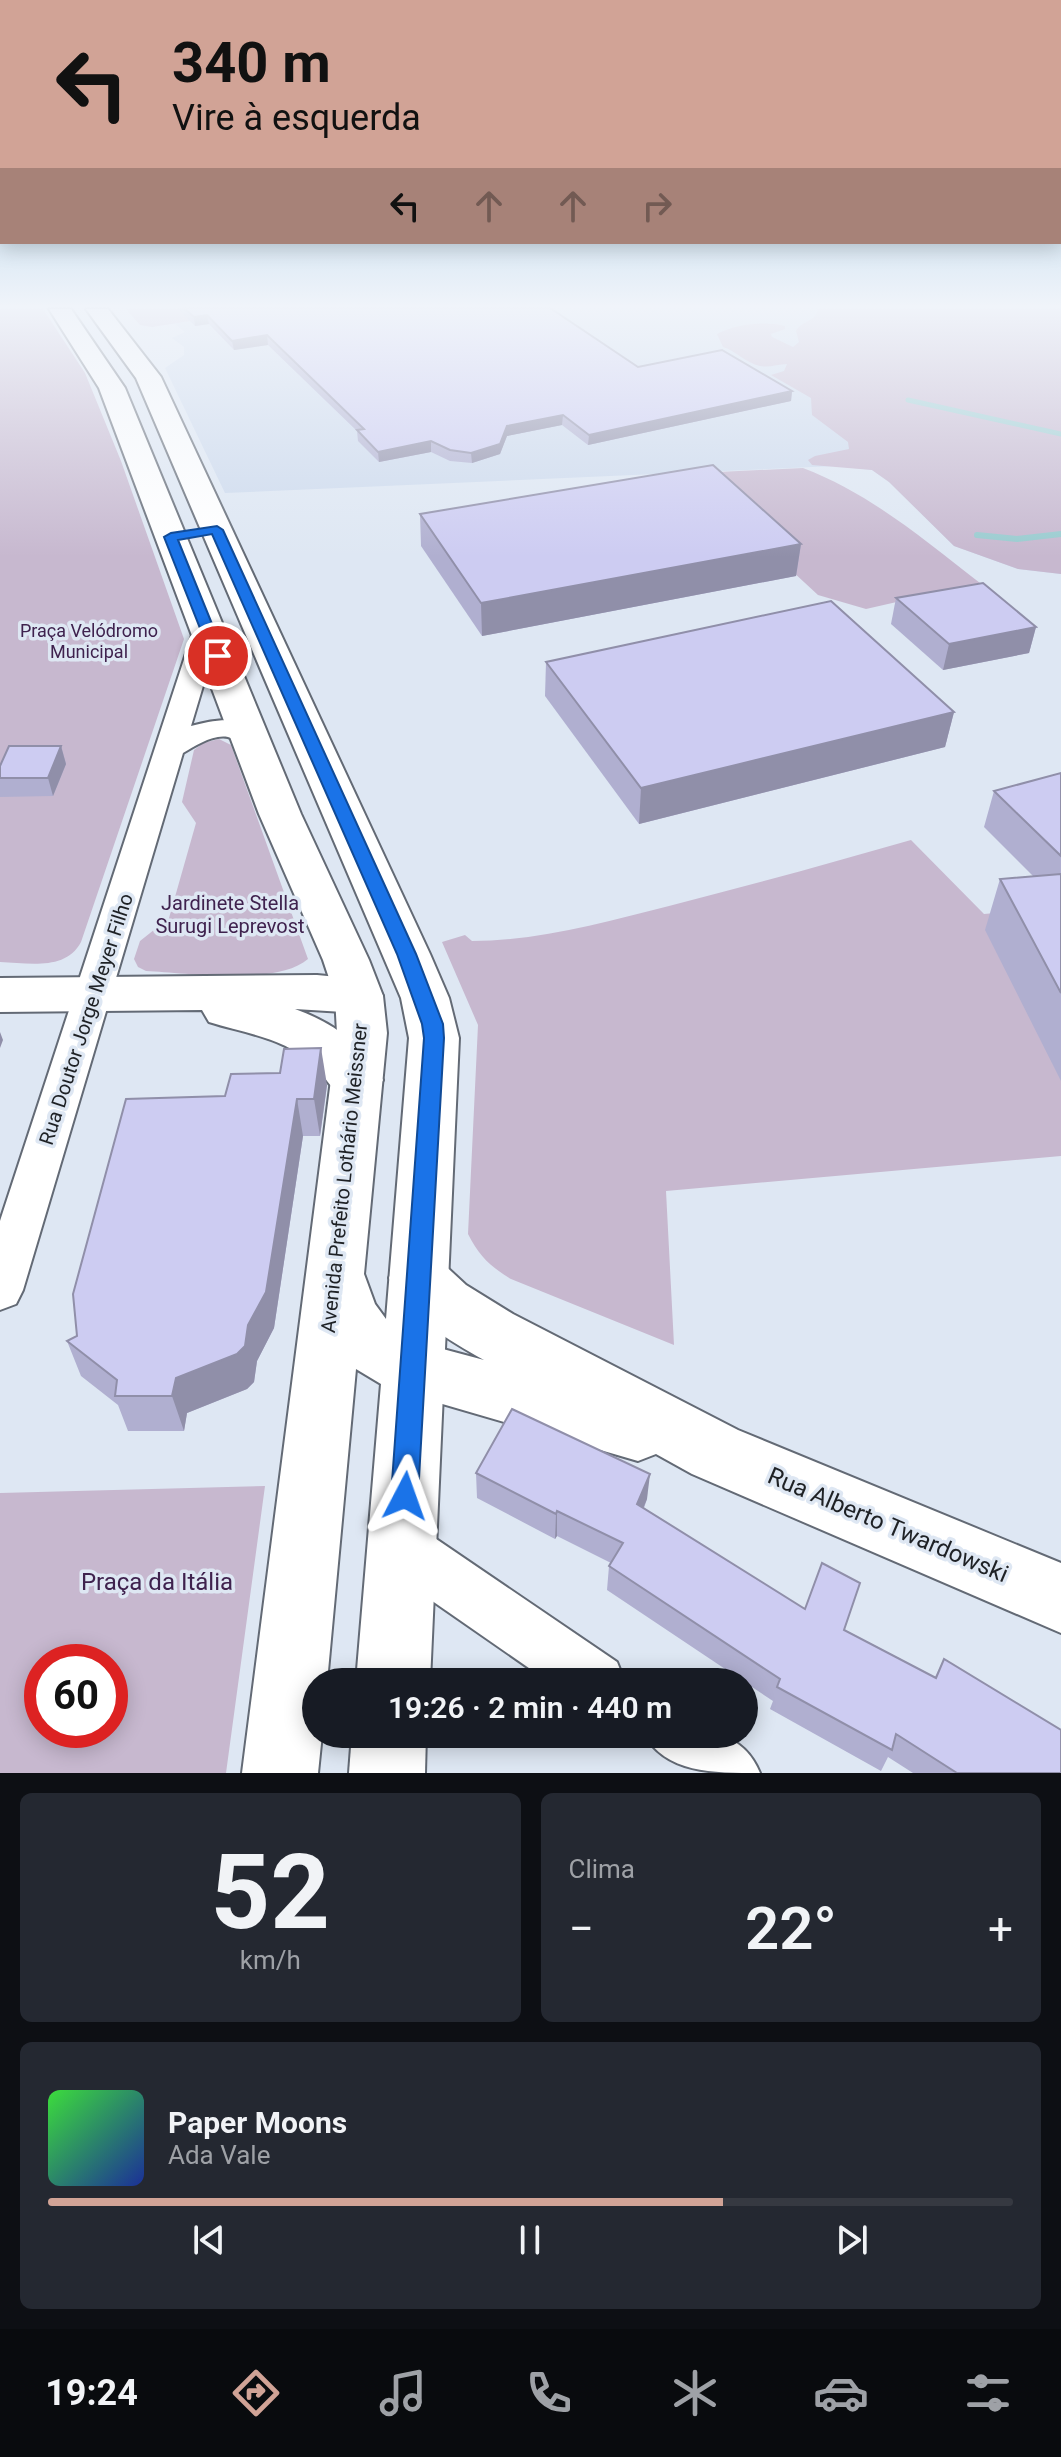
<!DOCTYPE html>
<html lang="pt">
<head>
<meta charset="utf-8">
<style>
  :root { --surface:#171b24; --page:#242831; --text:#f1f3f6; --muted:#9ea1a6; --line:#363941; --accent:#d1a396 }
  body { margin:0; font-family:Roboto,sans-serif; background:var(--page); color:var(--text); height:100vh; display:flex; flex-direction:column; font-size:30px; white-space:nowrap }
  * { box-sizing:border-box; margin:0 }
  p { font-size:26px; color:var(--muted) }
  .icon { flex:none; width:44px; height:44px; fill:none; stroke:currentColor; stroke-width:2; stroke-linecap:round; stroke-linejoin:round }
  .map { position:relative; height:1773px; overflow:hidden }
  .panel { display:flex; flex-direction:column; gap:20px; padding:20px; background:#0d0f14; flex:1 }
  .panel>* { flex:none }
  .banner { position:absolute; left:0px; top:0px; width:1062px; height:244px; box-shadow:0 4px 20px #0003; background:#d1a396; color:#111; overflow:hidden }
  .speed { position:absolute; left:24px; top:1644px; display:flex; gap:16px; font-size:40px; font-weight:700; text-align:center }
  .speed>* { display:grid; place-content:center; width:104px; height:104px; border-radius:50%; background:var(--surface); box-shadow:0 4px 20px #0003; line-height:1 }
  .speed .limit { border:12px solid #d22; background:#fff; color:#111 }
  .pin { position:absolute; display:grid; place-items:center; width:68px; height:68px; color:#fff; margin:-34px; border:4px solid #fff; border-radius:50%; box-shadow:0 2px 8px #0007 }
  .me { position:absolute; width:88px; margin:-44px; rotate:4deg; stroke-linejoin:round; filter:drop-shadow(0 0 6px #0008) }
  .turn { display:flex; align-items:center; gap:28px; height:168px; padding:0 40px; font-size:36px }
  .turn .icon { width:104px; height:104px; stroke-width:2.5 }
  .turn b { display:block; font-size:56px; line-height:68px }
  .lanes { display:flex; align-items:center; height:76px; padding:0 40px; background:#0003; justify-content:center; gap:40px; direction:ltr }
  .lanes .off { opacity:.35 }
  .big { font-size:60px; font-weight:600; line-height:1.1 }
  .panel .card { flex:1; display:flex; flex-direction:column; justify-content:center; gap:12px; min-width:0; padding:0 28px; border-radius:12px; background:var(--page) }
  .panel .dial { align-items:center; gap:0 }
  .dial b { font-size:104px; line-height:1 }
  .song { display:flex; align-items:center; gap:24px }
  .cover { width:96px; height:96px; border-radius:12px; background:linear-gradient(135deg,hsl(120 70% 55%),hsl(230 70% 35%)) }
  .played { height:8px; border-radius:4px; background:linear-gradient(90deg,var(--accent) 70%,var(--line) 70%) }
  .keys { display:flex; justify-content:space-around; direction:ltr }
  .heat { display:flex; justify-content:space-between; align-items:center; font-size:44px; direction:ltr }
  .panel .tiles { flex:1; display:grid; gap:20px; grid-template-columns:1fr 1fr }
  .card:last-child { grid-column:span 2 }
  .trip { position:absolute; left:302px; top:1668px; width:456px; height:80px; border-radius:40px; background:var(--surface); box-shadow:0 4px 20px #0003; font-weight:600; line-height:80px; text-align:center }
  .tab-bar { display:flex; height:128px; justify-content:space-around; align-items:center; background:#090b0e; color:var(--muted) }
  .tab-bar .icon { width:56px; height:56px }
  .tab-bar .selected { color:var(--accent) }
  .tab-bar b { font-size:36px; color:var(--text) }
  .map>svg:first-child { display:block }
</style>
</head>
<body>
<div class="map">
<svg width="1061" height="1773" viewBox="0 0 1061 1773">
  <rect width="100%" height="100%" fill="#dee7f3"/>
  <polygon fill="#cddaed" points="126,309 1061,309 1061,574 1018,569 954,546 889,482 872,470 835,466 225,493 165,368 184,355 184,347 172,338 185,332 175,324 140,325"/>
  <g fill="#c7b8cf" fill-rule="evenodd">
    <path d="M0 309H43L85 373 121 461 184 639 81 942C66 971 28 963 0 962Z"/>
    <polygon points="126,309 265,309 152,327 140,325"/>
    <path d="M818 309H1061V574L1018 569 954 546 889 482 872 470 812 465 808 460 815 456 849 449 848 442 812 415 811 398 771 375 784 371 787 364C778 364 769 368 760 366 746 363 736 351 723 347L717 334C737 324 763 321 785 326V329L771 334 772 337 793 347 799 342 796 331C802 320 816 322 818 309Z"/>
    <path d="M803 468C871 494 923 539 980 583L866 609 818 595 711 496 678 474Z"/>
    <path d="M219 739 231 745 308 959C277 986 188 973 146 971L138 967 134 959 140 941 169 918 196 823 182 802 194 750 203 743Z"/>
    <path d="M911 840 984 914 1061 907V1156L666 1191 674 1345 511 1279C491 1267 479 1256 468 1234L478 1025 442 942 465 935 472 941C538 941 605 922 669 906 751 885 831 863 911 840Z"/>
    <path d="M265 1486 226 1773H0V1493ZM42 1662H110V1730H42Z"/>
  </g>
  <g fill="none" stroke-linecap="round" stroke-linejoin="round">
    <polyline stroke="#99cbcf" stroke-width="5" points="908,400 1061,434"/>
    <polyline stroke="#99cbcf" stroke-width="6" points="977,535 1017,539 1061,534"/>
    <g stroke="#636a75" stroke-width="4">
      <g id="minor">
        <path d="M207 621 216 623 220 629 191 726C215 719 249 714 265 737L261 743C246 747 241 741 228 737 213 734 195 746 183 753L23 1290 16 1304 0 1310V1221L194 629 198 623Z"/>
        <polygon points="401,1521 420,1528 617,1662 625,1682 549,1682 382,1566 375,1547 382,1528"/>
        <path d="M644 1734C692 1734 738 1721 760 1773 712 1773 666 1773 644 1734Z"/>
      </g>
    </g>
    <g stroke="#636a75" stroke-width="4">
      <g id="secondary">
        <path d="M317 975 359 979 376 984 383 996 376 1008 359 1013 295 1009C332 1022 364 1045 383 1080L375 1094C363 1098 350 1102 339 1093 329 1087 323 1073 314 1065 283 1037 247 1034 209 1022L202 1010 0 1012V978Z"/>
        <path d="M418 1253 439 1260 466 1285 513 1314 738 1430 1061 1563V1633L692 1474 656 1454 638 1461 391 1389 382 1369 391 1349 413 1341 484 1360C448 1340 407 1316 389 1278L397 1260Z"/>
      </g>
    </g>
    <g stroke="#636a75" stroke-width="4">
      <g id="primary">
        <polygon points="49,309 71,309 125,388 301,814 369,960 383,996 387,1033 364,1274 375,1304 386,1319 409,1038 401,998 136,378 86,309 108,309 161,377 430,954 449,998 459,1038 430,1682 356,1682 381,1384 356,1369 327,1682 316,1682 316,1734 322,1734 318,1773 242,1773 337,1033 335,996 323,960 259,814 99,388"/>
        <polygon points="352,1734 426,1734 425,1773 349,1773"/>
      </g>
    </g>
    <use href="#minor" fill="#fff" fill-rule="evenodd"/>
    <use href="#secondary" fill="#fff" fill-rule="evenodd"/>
    <use href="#primary" fill="#fff" fill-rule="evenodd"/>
  </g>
  <g fill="#b0afd0">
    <polygon points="177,308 550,308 638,367 792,391 791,401 588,445 562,425 507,436 500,454 472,463 450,461 431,452 379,462 358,441 357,431 268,345 234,350 209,324 195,326"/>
    <polygon points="420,514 801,544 796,576 482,636 421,546"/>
    <polygon points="896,598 1036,627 1029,653 943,670 891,624"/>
    <polygon points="546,662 954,712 945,747 639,824 545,696"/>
    <polygon points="61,746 66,764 53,796 0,797 0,766"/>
    <polygon points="1061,773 1061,1081 985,930 1000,879 1034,877 984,827 994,791"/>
    <polygon points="327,1085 320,1136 303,1136 274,1328 257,1361 254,1382 247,1389 187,1413 184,1431 128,1431 118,1405 81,1376 67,1341 77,1336 225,1096"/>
    <polygon points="476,1473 647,1499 644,1508 805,1609 935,1677 944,1659 1061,1773 913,1773 888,1757 881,1771 770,1709 773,1701 607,1590 609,1566 611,1563 557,1536 555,1539 477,1498"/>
  </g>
  <g fill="#908fa9">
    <polygon points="207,315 209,324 195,326 194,317"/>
    <polygon points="267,335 268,345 234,350 232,341"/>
    <polygon points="792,391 791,401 588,445 589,435"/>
    <polygon points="563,415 562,425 507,436 500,454 472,463 471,453 507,426"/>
    <polygon points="431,441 431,452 379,462 378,452"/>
    <polygon points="801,544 796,576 482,636 481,603"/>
    <polygon points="1036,627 1029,653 943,670 949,644"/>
    <polygon points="954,712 945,747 639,824 641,788"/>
    <polygon points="61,746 66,764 53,796 48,778"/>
    <polygon points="0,1032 3,1040 0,1048"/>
    <polygon points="321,1048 327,1085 320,1136 314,1099"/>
    <polygon points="297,1099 303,1136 274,1328 257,1361 254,1382 247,1389 187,1413 184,1431 172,1396 176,1378 248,1325"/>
    <polygon points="650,1474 647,1499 635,1528 637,1504"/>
    <polygon points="557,1511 557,1536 555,1539 556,1514"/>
  </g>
  <g fill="#cdccf2" stroke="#908fa9" stroke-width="2">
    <polygon points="184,308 550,308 638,367 722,350 792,391 589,435 563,415 507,426 500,444 471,453 450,450 431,441 378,452 357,430 364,429 267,335 232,341 207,315 194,317"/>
    <polygon points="713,465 801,544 481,603 420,514"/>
    <polygon points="983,583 1036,627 949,644 896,598"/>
    <polygon points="831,601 954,712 641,788 546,662"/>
    <polygon points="9,746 61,746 48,778 0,778 0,766"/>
    <polygon points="1061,773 1061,856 994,791"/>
    <polygon points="1061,874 1061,993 1000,879"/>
    <polygon points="321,1048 314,1099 297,1099 266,1292 248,1325 245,1346 237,1354 176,1378 172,1396 115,1396 117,1380 67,1341 77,1336 73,1294 126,1099 225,1096 231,1074 280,1073 284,1049"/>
    <polygon points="512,1409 650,1474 637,1504 805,1609 822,1563 860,1583 844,1630 936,1678 944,1659 1061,1730 1061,1773 957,1773 896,1734 892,1750 777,1687 780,1679 609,1566 623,1543 557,1511 556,1514 476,1473"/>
  </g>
  <linearGradient id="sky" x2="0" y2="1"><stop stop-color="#88bdde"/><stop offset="0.55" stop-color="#f0f4fa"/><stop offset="1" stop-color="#f0f4fa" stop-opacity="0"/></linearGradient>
  <rect width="1061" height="557" fill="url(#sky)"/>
  <polygon fill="#1a73e8" stroke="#114b97" stroke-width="2" points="217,526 223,530 416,954 443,1024 444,1038 418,1496 414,1506 405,1510 395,1506 391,1496 424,1038 422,1024 397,954 212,534 178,540 225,656 218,661 211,656 164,537 171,533"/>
  <g text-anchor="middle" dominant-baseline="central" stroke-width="7" stroke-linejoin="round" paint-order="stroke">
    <g font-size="18" fill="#3f224e" stroke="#dee7f3">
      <text x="89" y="630">Praça Velódromo<tspan x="89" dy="21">Municipal</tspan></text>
    </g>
    <g font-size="20" fill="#3f224e" stroke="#dee7f3">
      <text x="230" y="903">Jardinete Stella<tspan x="230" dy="23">Surugi Leprevost</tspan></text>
    </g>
    <g font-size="20" fill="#1e2125" stroke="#dee7f3">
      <text transform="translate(86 1019) rotate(-72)">Rua Doutor Jorge Meyer Filho</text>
      <text transform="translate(344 1178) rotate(-84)">Avenida Prefeito Lothário Meissner</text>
    </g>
    <g font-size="24" fill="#1e2125" stroke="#dee7f3">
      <text transform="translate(888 1525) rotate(23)">Rua Alberto Twardowski</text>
    </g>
    <g font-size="24" fill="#3f224e" stroke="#dee7f3">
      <text x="157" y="1582">Praça da Itália</text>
    </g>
  </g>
</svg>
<div class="speed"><div class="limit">60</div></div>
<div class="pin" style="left:218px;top:656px;background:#d93025"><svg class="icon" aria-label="arrive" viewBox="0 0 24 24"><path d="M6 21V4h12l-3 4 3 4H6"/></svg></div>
<svg class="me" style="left:405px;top:1496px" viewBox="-20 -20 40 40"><path d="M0-17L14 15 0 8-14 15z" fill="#1a73e8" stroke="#fff" stroke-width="4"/></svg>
<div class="trip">19:26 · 2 min · 440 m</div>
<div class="banner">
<div class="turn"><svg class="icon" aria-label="left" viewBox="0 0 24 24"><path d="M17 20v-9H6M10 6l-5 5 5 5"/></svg><div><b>340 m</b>Vire à esquerda</div></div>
<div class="lanes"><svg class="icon" aria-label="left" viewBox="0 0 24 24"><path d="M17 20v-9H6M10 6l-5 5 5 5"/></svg><svg class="icon off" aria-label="ahead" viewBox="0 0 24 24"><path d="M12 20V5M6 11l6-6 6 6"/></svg><svg class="icon off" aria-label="ahead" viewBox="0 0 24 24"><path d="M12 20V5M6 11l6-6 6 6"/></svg><svg class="icon off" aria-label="right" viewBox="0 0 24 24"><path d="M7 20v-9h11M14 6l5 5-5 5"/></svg></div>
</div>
</div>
<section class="panel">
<div class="tiles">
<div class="card dial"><b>52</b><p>km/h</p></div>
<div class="card"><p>Clima</p>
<div class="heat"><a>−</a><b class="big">22°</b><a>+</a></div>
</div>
<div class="card">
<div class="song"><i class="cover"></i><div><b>Paper Moons</b><p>Ada Vale</p></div></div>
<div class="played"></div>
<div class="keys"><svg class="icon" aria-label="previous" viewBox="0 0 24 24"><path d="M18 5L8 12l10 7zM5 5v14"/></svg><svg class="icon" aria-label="pause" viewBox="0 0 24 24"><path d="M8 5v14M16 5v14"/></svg><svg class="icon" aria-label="next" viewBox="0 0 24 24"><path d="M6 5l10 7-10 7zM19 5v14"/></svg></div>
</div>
</div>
</section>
<nav class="tab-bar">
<b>19:24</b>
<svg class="icon selected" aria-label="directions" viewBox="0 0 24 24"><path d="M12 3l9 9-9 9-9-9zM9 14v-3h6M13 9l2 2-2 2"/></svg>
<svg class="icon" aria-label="music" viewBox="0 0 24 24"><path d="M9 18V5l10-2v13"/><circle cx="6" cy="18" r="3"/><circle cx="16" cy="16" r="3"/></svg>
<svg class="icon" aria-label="phone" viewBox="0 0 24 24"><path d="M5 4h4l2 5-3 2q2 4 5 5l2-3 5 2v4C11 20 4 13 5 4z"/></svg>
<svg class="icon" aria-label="climate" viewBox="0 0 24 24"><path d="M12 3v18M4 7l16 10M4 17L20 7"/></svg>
<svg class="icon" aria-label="car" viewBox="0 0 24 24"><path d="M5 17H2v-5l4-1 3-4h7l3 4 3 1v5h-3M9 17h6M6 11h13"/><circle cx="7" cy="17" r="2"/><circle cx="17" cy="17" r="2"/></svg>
<svg class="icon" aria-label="filters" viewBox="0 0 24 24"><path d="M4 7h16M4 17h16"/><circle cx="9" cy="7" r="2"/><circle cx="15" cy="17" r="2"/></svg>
</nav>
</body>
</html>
